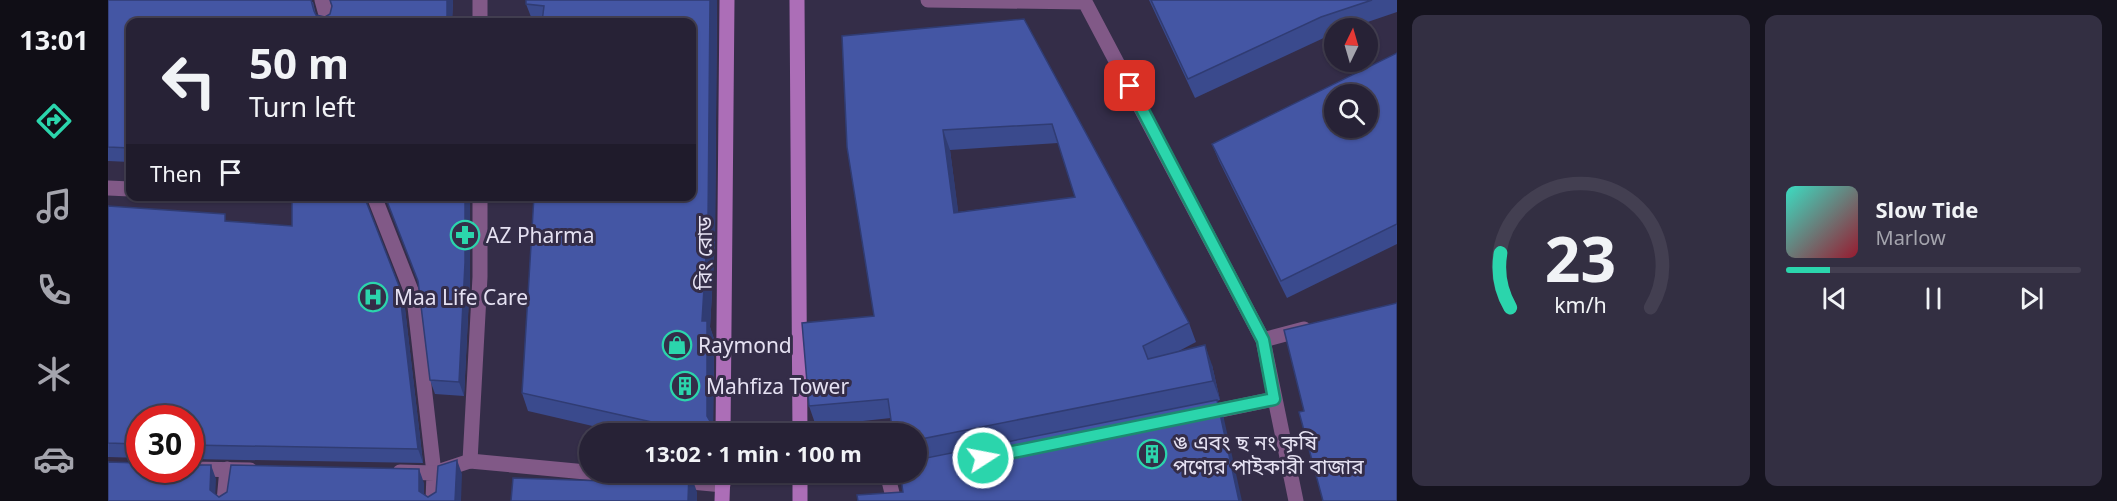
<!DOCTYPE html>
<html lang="en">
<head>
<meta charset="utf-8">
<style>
  :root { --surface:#272236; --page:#332f42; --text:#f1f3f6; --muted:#a4a4ad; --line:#433f51; --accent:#2bd5ac }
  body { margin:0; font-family:"Noto Sans","Noto Sans Bengali",sans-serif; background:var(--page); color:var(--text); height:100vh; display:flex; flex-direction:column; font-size:22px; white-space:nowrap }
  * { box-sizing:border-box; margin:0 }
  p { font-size:20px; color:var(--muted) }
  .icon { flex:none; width:33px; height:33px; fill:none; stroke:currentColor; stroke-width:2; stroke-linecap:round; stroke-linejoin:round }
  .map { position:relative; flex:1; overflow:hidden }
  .sheet { display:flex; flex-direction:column; gap:15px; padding:15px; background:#15131e; width:720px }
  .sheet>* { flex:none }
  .guide { position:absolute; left:18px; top:18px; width:570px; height:183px; border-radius:12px; box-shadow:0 2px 4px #0004,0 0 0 2px var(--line); background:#272236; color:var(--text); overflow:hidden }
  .needle { width:39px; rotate:5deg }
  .tools { position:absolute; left:1216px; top:18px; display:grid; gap:12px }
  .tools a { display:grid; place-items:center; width:54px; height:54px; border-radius:50%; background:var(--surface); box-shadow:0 2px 4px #0004,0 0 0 2px var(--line); font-size:30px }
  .speed { position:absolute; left:18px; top:405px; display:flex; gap:12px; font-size:30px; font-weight:700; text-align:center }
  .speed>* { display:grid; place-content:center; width:78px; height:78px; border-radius:50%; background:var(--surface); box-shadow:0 2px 4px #0004,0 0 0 2px var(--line); line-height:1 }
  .speed .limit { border:9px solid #d22; background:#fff; color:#111 }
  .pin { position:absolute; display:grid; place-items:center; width:51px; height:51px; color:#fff; margin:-26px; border-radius:12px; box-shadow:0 3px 9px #0006 }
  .me { position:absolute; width:66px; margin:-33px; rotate:79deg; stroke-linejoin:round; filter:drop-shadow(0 0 4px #0008) }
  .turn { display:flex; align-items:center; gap:21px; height:126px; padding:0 24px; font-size:27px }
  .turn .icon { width:78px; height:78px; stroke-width:2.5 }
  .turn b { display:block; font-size:42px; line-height:51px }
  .then { display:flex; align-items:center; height:57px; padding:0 24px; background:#0003; gap:12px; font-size:22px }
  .sheet .tile { flex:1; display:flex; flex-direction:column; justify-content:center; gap:9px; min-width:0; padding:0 21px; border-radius:12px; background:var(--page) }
  .sheet .dial { align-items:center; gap:0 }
  .dial svg { height:156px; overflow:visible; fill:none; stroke:var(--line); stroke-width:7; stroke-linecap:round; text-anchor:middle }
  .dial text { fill:var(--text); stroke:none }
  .song { display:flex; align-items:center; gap:18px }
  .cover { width:72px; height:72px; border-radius:9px; background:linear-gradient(135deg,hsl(170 70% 55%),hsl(350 70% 35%)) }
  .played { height:6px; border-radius:3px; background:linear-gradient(90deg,var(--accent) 15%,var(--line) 15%) }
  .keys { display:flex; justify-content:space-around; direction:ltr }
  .sheet .tiles { flex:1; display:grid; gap:15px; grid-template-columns:repeat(2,1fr) }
  .trip { position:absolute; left:471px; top:423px; width:348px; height:60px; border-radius:30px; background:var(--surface); box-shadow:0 2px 4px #0004,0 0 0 2px var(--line); font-weight:700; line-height:60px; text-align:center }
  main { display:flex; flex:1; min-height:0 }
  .tab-bar { display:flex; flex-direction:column; width:108px; justify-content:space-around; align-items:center; background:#100e16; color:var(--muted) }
  .tab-bar .icon { width:42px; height:42px }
  .tab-bar .on { color:var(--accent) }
  .tab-bar b { font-size:27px; color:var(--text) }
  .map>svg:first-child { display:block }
</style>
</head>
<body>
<main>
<nav class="tab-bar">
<b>13:01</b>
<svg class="icon on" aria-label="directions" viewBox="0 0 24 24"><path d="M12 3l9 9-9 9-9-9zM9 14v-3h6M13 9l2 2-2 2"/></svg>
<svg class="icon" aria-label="music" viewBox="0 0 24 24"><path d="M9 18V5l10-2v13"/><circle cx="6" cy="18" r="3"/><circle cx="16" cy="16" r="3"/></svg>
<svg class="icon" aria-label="phone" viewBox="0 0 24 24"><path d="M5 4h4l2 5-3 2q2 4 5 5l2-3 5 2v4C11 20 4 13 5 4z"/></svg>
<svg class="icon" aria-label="climate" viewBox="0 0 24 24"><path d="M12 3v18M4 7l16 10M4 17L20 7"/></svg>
<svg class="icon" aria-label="car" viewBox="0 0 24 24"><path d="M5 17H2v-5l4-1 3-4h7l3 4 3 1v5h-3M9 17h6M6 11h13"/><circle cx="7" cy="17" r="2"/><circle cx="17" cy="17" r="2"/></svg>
</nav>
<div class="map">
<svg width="1289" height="501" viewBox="0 0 1289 501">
  <rect width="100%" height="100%" fill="#342d48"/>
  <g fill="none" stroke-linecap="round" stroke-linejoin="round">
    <g stroke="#815987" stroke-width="15">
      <polyline points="214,0 220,22"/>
      <polyline points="820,0 977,2 1155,340 1188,501"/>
      <polyline points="372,22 372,0"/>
      <polyline points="0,188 22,189"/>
      <polyline points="266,196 306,298 326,473 362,461 615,485"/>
      <polyline points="1155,340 1196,329"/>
      <polyline points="1094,414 1166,399"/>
      <polyline points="362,461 372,277 372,196"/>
      <polyline points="82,469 142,470"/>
      <polyline points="292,472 326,473 325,501"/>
      <polyline points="692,474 780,477 786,501"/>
      <polyline points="116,501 119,469"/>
    </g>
    <g stroke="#ac6eb7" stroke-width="15">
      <polyline points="689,0 692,434"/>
      <polyline points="615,434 619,0"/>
      <polyline points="614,501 615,472"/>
      <polyline points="692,501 692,472"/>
    </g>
  </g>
  <g fill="#3a4a8d" fill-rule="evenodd">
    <polygon points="0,0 205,2 208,15 217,17 345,0 344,22 22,22 22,162 0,161"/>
    <polygon points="418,0 609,0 607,241 602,327 606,339 605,431 606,434 519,434 420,411 414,393 584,22 425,22 418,4"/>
    <polygon points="1041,0 1289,0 1289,12 1242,28 1227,28 1227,34 1220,36 1087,98"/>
    <path d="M916 19 1081 323 1088 342 1069 352 1104 365 1112 400 1109 401 1116 419 795 492 808 472V434L783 418 708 426 701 406 766 316 739 147ZM950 143 967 197 850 212 842 150Z"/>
    <polygon points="1289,53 1289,244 1179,298 1111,161 1104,144"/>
    <polygon points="362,196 362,277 356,396 327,394 322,380 310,282"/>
    <polygon points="0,206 120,221 184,226 291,286 296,300 315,463 82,459 82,418 32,418 32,458 0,457"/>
  </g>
  <g fill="#303c73">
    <polygon points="339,0 345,0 344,22 339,22"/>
    <polygon points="602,0 609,0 607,241 602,327 606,339 605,431 606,434 605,434 599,416 594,321"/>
    <polygon points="835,130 842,150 853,232 846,213"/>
    <polygon points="357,196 362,196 362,277 356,396 351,382"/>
    <polygon points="291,286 296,300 315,463 310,449"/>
    <polygon points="1097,345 1104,365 1112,400 1105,381"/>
    <polygon points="1109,400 1116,419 1134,501 1131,501"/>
    <polygon points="349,460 354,474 353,501 347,501"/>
    <polygon points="103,465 108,479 107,501 102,490"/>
    <polygon points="311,469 316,483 316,501 311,491"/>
    <polygon points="582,472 589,492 589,501 580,501"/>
  </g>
  <g fill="#4456a4" stroke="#303c73" stroke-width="1.5" fill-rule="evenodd">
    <polygon points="0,0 203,0 206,11 208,15 217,17 222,14 224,6 222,0 339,0 339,22 22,22 22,148 0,147"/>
    <polygon points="418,0 602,0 600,223 594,321 599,321 599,416 603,423 602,426 584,426 584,431 414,393 426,196 584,196 584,22 434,22 436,6 418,4"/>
    <polygon points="1043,0 1264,0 1213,17 1080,79"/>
    <path d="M916 19 1081 323 1035 346 1040 359 1097 345 1105 381 808 440V434H785L780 399 701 406 694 323 766 316 739 147 734 36ZM944 124 967 197 846 213 835 130Z"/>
    <path d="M1289 53V224L1173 281 1104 144ZM1227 94H1260V128H1227Z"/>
    <polygon points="184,196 256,196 291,286 310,449 82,445 82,418 32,418 32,447 28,444 0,443 0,206 117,214 117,221 184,226"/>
    <polygon points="277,196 357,196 357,263 351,382 322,380 310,281"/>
    <polygon points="1289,303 1289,501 1215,501 1191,412 1196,411 1176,330"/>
    <polygon points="1109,400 1131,501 750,501 749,495 795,492 792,472 808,472 808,460"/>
    <polygon points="349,460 347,501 0,501 0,462 31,463 32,462 32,470 82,470 82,465 103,465 102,490 111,497 119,492 123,465 311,469 311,491 320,497 328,492 330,466"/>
    <polygon points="530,472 581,472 580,501 403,501 405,478 529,482"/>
  </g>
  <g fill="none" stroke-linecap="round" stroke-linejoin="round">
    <g stroke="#1c8a70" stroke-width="15">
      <polyline id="route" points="875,458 1166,399 1155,340 1022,86"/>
    </g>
    <use href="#route" stroke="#2bd5ac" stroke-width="10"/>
  </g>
  <defs>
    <g id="pharmacy-ring" transform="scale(1.5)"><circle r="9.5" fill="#342d48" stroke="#2bd5ac" stroke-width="1.5"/><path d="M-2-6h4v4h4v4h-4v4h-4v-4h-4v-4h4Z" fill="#2bd5ac"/></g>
    <g id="hospital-ring" transform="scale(1.5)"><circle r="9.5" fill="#342d48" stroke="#2bd5ac" stroke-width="1.5"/><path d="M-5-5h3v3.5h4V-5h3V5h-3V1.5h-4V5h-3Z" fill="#2bd5ac"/></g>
    <g id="shop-ring" transform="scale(1.5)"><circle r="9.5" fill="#342d48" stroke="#2bd5ac" stroke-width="1.5"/><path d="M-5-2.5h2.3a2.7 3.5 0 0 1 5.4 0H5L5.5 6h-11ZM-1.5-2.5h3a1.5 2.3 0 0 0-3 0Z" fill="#2bd5ac"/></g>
    <g id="building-ring" transform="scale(1.5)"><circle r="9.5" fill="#342d48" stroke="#2bd5ac" stroke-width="1.5"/><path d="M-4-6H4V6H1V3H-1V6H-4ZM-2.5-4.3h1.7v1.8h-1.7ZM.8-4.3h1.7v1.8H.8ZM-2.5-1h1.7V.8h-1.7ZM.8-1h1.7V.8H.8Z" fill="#2bd5ac"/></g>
  </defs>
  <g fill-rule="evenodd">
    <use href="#pharmacy-ring" x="357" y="235"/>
    <use href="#hospital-ring" x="265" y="297"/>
    <use href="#shop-ring" x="569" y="345"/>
    <use href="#building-ring" x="577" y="386"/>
    <use href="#building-ring" x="1044" y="454"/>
  </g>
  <g text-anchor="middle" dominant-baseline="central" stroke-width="6" stroke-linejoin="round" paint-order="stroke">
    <g font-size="21" fill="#e5e1f2" stroke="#342d48" text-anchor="start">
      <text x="378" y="235">AZ Pharma</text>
      <text x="286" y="297">Maa Life Care</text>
      <text x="590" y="345">Raymond</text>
      <text x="598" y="386">Mahfiza Tower</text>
      <text x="1065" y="442">ঙ এবং ছ নং কৃষি<tspan x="1065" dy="24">পণ্যের পাইকারী বাজার</tspan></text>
    </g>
    <g font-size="21" fill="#e5e1f2" stroke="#342d48">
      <text transform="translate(596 253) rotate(-90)">রিং রোড</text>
    </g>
  </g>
</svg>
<div class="tools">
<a><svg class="needle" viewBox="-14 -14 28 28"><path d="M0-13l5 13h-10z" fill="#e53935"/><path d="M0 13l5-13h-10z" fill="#a4a4ad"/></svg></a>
<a><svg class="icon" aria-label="search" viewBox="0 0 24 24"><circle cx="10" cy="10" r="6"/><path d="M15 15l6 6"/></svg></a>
</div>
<div class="speed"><div class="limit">30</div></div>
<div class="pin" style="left:1022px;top:86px;background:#d93025"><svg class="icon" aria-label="arrive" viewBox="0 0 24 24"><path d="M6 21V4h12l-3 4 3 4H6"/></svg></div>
<svg class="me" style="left:875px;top:458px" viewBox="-20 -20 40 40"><circle r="17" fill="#2bd5ac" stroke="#fff" stroke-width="3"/><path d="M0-11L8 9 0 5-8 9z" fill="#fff"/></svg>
<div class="trip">13:02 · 1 min · 100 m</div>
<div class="guide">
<div class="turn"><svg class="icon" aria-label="left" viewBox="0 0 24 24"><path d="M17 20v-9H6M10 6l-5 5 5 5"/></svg><div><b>50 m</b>Turn left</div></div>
<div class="then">Then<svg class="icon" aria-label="arrive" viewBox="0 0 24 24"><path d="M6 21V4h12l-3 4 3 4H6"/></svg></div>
</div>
</div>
<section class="sheet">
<div class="tiles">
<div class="tile dial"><svg viewBox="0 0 100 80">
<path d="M14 69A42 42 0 1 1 86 69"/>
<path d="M14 69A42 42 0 0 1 9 41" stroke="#2bd5ac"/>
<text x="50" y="56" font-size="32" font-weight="700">23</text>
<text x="50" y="72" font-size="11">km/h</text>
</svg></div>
<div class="tile">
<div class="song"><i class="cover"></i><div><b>Slow Tide</b><p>Marlow</p></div></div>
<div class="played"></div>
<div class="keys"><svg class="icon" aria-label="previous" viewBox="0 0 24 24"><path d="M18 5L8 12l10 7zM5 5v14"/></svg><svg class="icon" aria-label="pause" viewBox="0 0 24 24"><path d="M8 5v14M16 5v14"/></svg><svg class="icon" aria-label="next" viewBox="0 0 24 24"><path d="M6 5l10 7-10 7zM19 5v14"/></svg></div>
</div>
</div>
</section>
</main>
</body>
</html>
